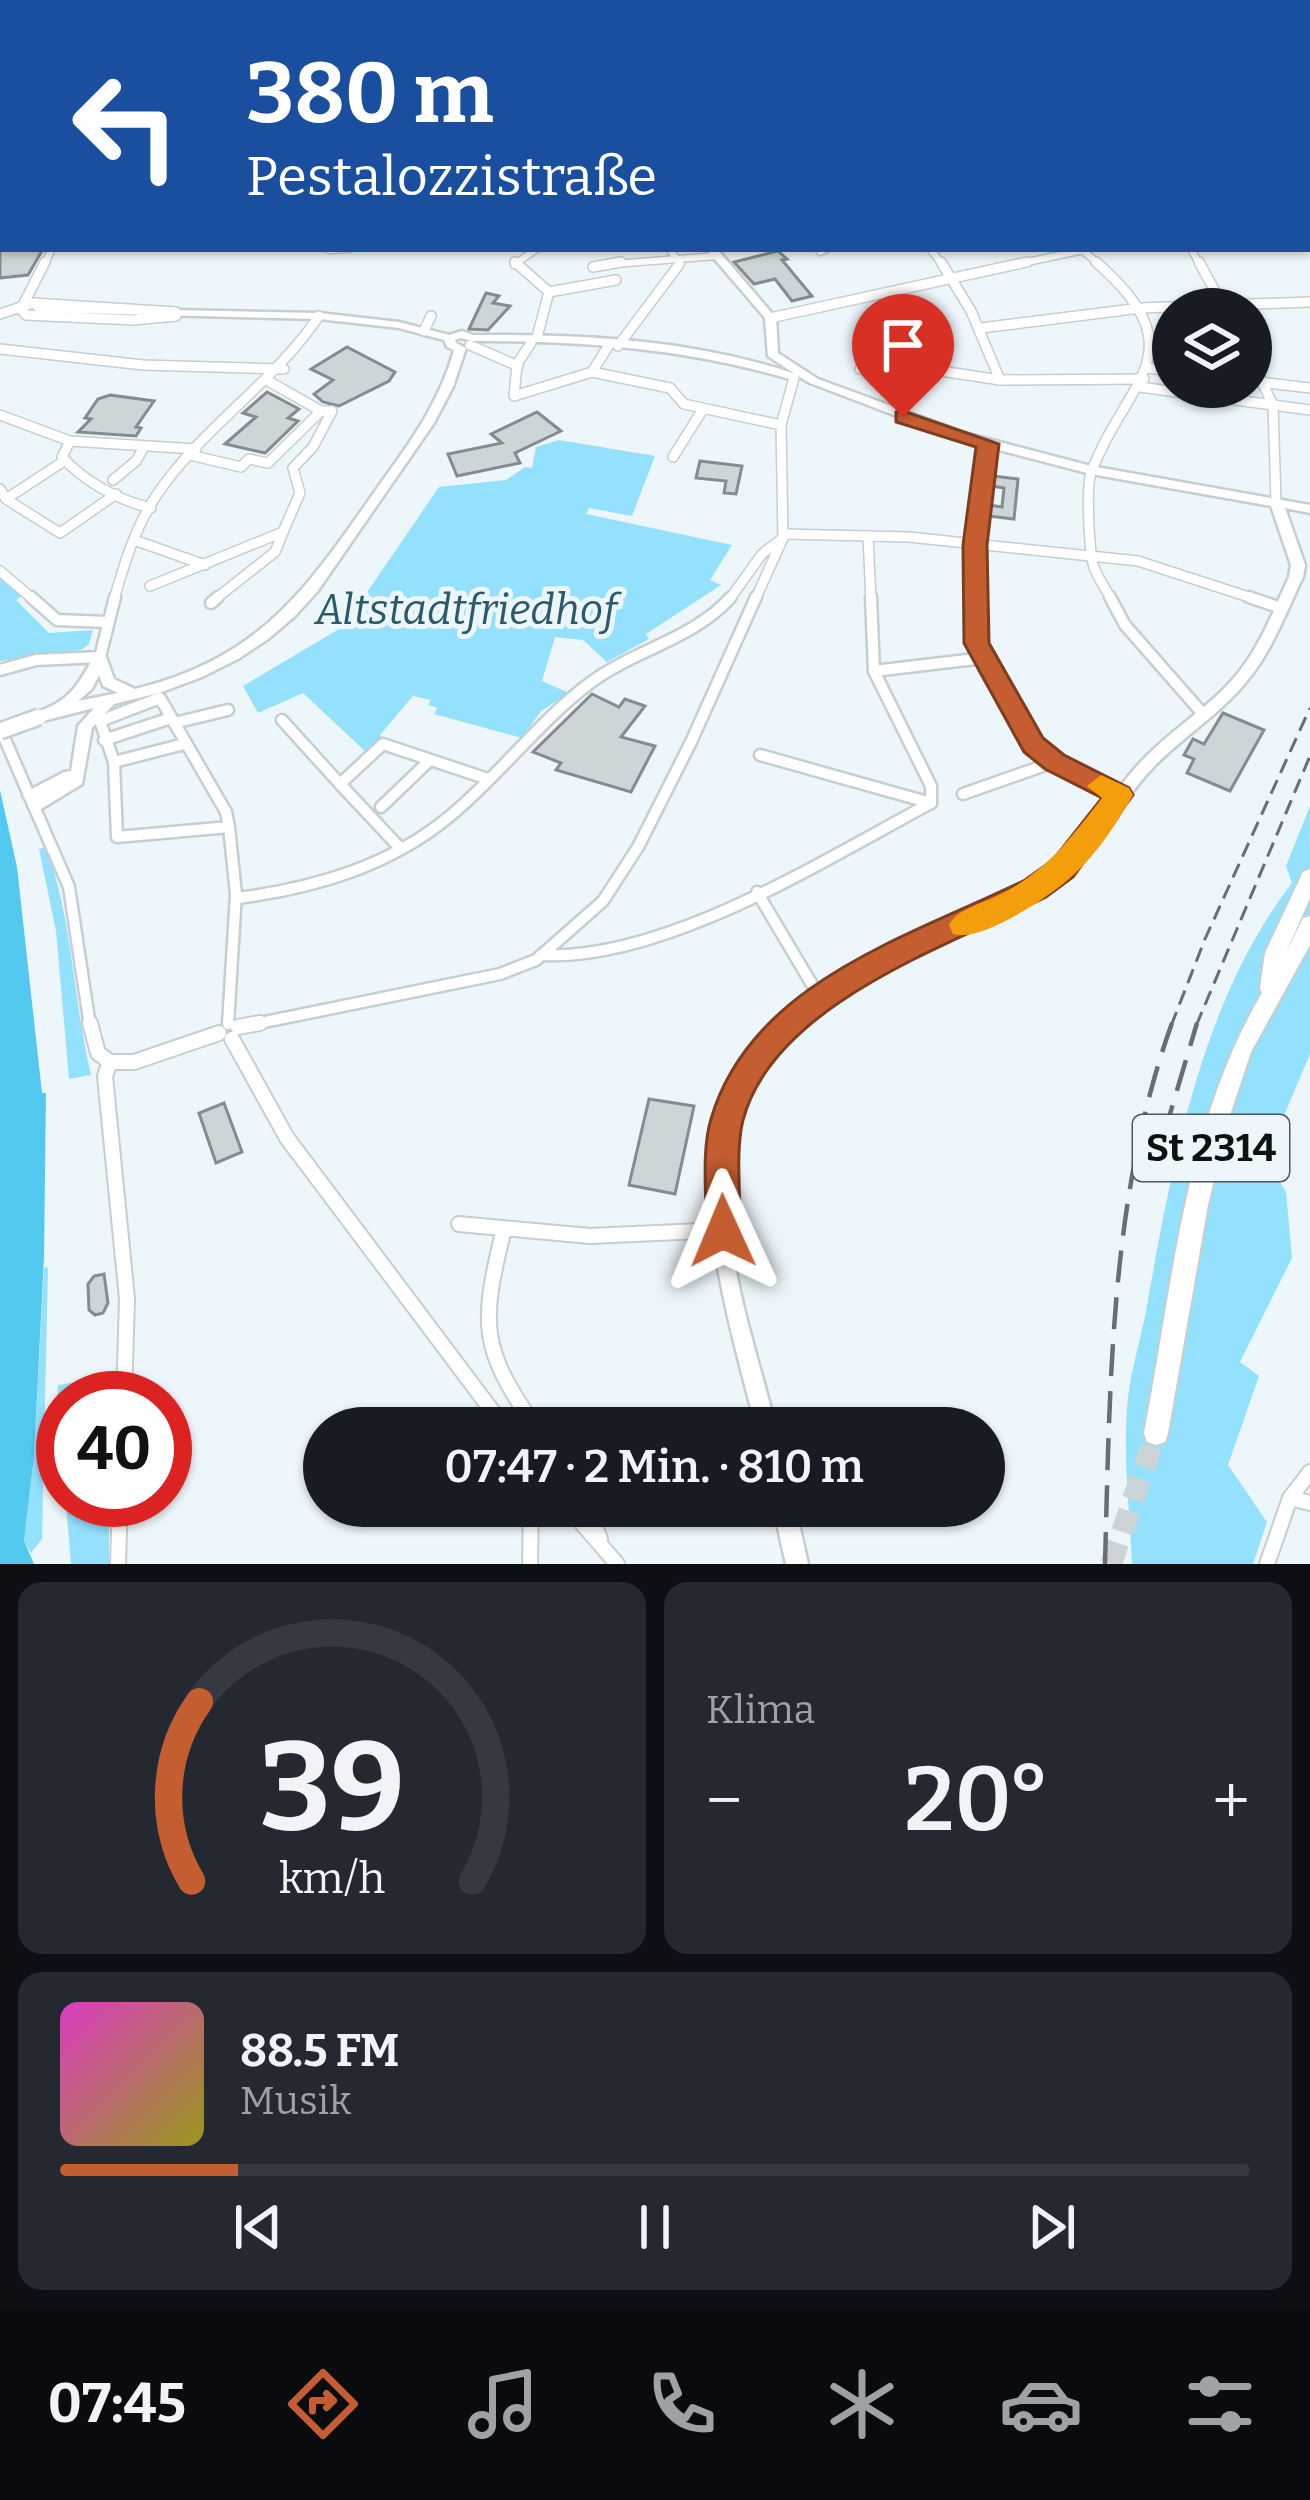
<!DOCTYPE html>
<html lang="de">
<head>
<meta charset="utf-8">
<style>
  :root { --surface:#171b24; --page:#242831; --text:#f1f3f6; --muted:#9ea1a6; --line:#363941; --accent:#c45e30 }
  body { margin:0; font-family:Bitter,serif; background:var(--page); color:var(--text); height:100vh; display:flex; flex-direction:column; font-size:45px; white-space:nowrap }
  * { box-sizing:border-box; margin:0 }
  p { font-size:39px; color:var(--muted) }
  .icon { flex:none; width:66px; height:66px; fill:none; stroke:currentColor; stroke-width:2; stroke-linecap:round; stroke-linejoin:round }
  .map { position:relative; height:1564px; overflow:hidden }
  .details { display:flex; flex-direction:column; gap:18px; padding:18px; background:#0d0f14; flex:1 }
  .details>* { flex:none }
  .banner { position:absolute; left:0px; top:0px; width:1311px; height:252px; box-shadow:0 3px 9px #0004; background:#1a4fa0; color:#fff; overflow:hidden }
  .tools { position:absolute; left:1152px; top:288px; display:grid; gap:24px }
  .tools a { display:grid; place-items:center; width:120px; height:120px; border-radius:50%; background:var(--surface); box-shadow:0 3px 9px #0004; font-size:60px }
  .speed { position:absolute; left:36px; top:1371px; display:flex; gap:24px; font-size:60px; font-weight:700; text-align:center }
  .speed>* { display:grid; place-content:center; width:156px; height:156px; border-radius:50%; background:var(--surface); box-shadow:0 3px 9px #0004; line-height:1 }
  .speed .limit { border:18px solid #d22; background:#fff; color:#111 }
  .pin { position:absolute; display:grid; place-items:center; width:102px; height:102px; color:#fff; margin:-123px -51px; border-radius:50% 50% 50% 0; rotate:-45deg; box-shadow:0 0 12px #0007 }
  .pin .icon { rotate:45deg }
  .me { position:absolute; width:132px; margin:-66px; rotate:359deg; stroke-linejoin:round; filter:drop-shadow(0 0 9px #0008) }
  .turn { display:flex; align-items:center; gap:42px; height:252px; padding:0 48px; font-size:54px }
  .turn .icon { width:156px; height:156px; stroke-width:2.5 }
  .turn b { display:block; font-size:84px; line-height:102px }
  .big { font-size:90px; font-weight:600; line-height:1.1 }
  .details .card { flex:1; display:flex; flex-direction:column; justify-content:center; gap:18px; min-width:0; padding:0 42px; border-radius:24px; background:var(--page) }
  .details .dial { align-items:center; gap:0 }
  .dial svg { height:312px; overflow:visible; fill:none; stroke:var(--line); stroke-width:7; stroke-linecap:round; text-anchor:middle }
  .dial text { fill:var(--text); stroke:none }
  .song { display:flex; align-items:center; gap:36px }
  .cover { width:144px; height:144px; border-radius:18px; background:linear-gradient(135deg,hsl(310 70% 55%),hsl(60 70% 35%)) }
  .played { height:12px; border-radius:6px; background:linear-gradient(90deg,var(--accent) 15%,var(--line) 15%) }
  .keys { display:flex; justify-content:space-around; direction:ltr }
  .heat { display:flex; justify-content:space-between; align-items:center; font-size:66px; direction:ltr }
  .details .tiles { flex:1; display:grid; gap:18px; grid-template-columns:1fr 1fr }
  .card:last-child { grid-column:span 2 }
  .trip { position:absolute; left:303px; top:1407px; width:702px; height:120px; border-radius:60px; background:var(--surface); box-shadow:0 3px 9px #0004; font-weight:600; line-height:120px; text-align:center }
  .menu { display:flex; height:192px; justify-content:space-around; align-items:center; background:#090b0e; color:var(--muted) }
  .menu .icon { width:84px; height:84px }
  .menu .active { color:var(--accent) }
  .menu b { font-size:54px; color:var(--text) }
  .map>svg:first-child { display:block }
</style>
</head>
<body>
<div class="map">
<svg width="1310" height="1564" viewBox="0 0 1310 1564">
  <rect width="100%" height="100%" fill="#edf6fa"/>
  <g fill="#94e1fe">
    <polygon points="559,440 655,456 632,516 589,508 586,514 732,545 710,580 721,585 646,634 649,639 607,662 583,640 555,637 542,681 569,693 541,711 522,738 434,714 437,708 428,705 431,700 413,696 380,735 383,738 367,753 303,693 258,713 243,686 344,626 439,487 506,480 525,467 532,468 536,447"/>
    <polygon points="0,577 22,596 16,600 49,633 93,630 89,644 81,650 0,661"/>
    <path d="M1310 806V1054L1275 1137 1270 1166 1286 1192 1292 1258 1240 1362 1259 1376 1228 1465 1267 1522 1253 1564H1132C1130 1513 1123 1460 1127 1409 1129 1376 1140 1343 1146 1311 1172 1166 1200 1002 1292 883L1286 866Z"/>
    <path d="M46 847C73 921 73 999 91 1075L69 1079 56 931 39 849Z"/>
    <polygon points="48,1267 42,1539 31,1553 24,1542 34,1456 44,1268"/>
    <polygon points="118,1376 117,1398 96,1398 95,1391 63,1398 63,1489 54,1489 58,1385"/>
    <polygon points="88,1500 109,1500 109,1564 71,1564 66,1505"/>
  </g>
  <polygon fill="#54c9ef" points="0,790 17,867 42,1093 46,1093 44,1257 34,1456 24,1541 34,1564 0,1564"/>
  <g fill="#ccd5d8" stroke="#848c8f" stroke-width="3">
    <polygon points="0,249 43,249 28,275 0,278"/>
    <polygon points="778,251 787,259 782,260 812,296 792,301 775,279 754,284 734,262"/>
    <polygon points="486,293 499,296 493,303 510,306 488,330 469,329"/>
    <polygon points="347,347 395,372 389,381 339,406 323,402 314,394 333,380 311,369"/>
    <polygon points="267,392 299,409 288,418 298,421 265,453 225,444 256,417 243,413"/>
    <polygon points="110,395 154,401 136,427 141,428 136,436 78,432 91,419 85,418 98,399"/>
    <polygon points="537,412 561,431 515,453 520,463 457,476 448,454 502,443 491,434"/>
    <polygon points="700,461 742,466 736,494 724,493 726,481 696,478"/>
    <polygon points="993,476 1018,479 1014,519 988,516 989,505 1002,507 1004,488 992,486"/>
    <polygon points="592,694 619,707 625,699 645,706 621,737 655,746 631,792 556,770 561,763 533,752"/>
    <polygon points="1223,713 1264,730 1230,791 1187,773 1194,759 1184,755 1193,739 1204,744"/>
    <polygon points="649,1099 694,1106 675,1194 629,1185"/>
    <polygon points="224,1103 242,1152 216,1163 199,1113"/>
    <polygon points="104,1274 108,1303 103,1313 95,1315 89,1310 88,1284 94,1276"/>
  </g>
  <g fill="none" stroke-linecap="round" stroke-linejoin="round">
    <polyline stroke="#ccd4d7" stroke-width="22" stroke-dasharray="22 12" stroke-linecap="butt" points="1111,1564 1156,1433"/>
    <g stroke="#c5ced1" stroke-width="9">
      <g id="street-far3">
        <polyline points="635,0 648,3"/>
        <polyline points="968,0 974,3"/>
        <polyline points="875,3 892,0"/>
        <polyline points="1068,3 1072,0"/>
        <polyline points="669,249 681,264"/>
        <polyline points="930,249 943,265"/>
        <polyline points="1081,249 1100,265"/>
        <polyline points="1191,249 1200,265"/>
        <polyline points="329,250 349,249"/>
        <polyline points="820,252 827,249"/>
        <polyline points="44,265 52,249"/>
        <polyline points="514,265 536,249"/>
        <polyline points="601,265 717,256"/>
        <polyline points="1013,265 1084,250"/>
      </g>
    </g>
    <g stroke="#c5ced1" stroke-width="12">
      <g id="street-far2">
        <polyline points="515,262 549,292"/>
        <polyline points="941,262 971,311 1000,380"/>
        <path d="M1096 262C1200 353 1126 379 1091 473 1086 487 1089 553 1094 567 1098 578 1106 590 1112 600"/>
        <polyline points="1199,262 1223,306"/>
        <polyline points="593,267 621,262"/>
        <polyline points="549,292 616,280"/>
        <polyline points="23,305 45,262"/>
        <polyline points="20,308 26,315 133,320 176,316"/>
        <polyline points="0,314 33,303 176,312"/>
        <polyline points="770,318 1027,262"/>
        <polyline points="981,328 1141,308 1310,302"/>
        <polyline points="424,331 431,316"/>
        <polyline points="537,337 549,292"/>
        <polyline points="531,343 517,364 514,396 592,372 609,345"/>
        <polyline points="470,345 518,366"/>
        <polyline points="618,346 678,266"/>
        <polyline points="0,349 143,365 284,369"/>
        <polyline points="1251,359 1273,405 1276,502"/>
        <polyline points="1146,368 1173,371"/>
        <polyline points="860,369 928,369 1000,380 1144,379"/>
        <polyline points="592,372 670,388 684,404 781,425"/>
        <polyline points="1251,381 1310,388"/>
        <polyline points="1140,387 1310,410"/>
        <polyline points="0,415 70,441 196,449"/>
        <path d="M70 441 62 457C85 482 118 500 151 508"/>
        <polyline points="190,455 241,467 249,459 268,463 321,411"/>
        <polyline points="673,457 703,409"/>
        <polyline points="113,480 136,461 144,447"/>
        <polyline points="0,489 6,499 60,533 116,494"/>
        <polyline points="6,499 64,461"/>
        <polyline points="784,534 909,537 1138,561 1258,600"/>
        <polyline points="868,536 871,600"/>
        <polyline points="134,540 205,565"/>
        <polyline points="0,571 34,600"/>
        <polyline points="150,586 283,532 300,493 293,468 313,447 332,411 321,411 270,382"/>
        <path d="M114 600C124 564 135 528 156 496 201 428 273 384 319 316"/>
        <polyline points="214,600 275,552 283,532"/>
        <polyline points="729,600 762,554 783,538"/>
        <polyline points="755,600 783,538 781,425 794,378"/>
        <polyline points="976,600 975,545 988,444"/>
      </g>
    </g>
    <g stroke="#c5ced1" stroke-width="15">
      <g id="street-far1">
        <polyline points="31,597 57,620 108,622"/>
        <polyline points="871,597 874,671 931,786 931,803"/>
        <polyline points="976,597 976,643 1033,745 1054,762 1120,795"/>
        <polyline points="1110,597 1125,625 1203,714"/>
        <polyline points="1249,597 1281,608"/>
        <polyline points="211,603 218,597"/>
        <polyline points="0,670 36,660 100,657 115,597"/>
        <polyline points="874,671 984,658"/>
        <polygon points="160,698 226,812 229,827 117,837 114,762 100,721"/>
        <polyline points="282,720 340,784"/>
        <polyline points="174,723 228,710"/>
        <polyline points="0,728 69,887 90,1026"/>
        <polyline points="104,740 171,718"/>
        <polyline points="760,755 931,803"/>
        <polyline points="114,762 184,744"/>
        <polyline points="963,794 1054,762"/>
        <polyline points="381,807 429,761"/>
        <polyline points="399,847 340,784 383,744 488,779"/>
        <polyline points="757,892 820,998"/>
        <path d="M238 898C315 888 390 866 450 816 500 775 538 722 590 683 634 650 694 639 731 597"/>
        <path d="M541 955C663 962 824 860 931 803"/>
        <polyline points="228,1024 236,894 229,827"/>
        <polyline points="245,1026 500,974 536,960 603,901 638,847 691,742 756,597"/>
      </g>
    </g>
    <g stroke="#c5ced1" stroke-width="18">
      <g id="street">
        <polyline points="90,1023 98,1053 110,1062"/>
        <polyline points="238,1027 260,1023"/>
        <polyline points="232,1039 287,1138 505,1428"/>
        <polyline points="110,1062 105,1076 127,1299 124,1398"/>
        <polyline points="110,1062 134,1062 219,1033"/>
        <polyline points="459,1224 590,1236 723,1230"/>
        <path d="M503 1233C480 1326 481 1349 536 1428"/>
        <polyline points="1290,1498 1310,1503"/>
        <polyline points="567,1506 617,1564"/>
        <polyline points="587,1506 600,1539"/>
        <polyline points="118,1564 120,1500"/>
        <polyline points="530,1564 531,1506"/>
        <polyline points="1267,1564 1290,1498 1310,1472"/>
      </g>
    </g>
    <g stroke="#c5ced1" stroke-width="5">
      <g id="secondary">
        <polygon points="232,0 240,0 238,3 230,3"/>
        <polygon points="392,0 401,0 399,3 390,3"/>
        <polygon points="3,55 3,61 0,62 0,56"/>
        <polygon points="1308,153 1310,154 1310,160 1308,159"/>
        <rect x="0" y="154" width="3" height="6"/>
        <rect x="0" y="169" width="3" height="6"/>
        <path d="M706 249H717L776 318 778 353 818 379 965 433 1091 466 1310 505V513L1285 508 1305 565 1303 577C1286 612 1272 651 1247 681 1218 717 1177 740 1147 774 1117 808 1097 852 1060 879 954 955 772 981 735 1124 709 1220 753 1335 776 1428H756C718 1275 652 1095 818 990 879 952 951 932 1013 894 1031 883 1050 871 1065 857 1093 830 1111 794 1138 765 1168 731 1210 708 1238 673 1261 645 1274 609 1289 577L1291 565 1271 506 1091 474 957 439 810 383 798 376 797 379 793 380C685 348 584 341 472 341L461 338 455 340 456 343 466 348 453 387 434 423 317 592 294 617 268 639 238 659 202 677 159 693 114 704 92 728 82 784 36 812 31 810 28 806 31 802 26 800 23 796 26 792 64 772 71 771 78 726 94 708 39 722 32 717 34 713C69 702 78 686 95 654H105L114 679 135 689C263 657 307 588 378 487 409 444 440 402 454 350L447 347 444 340 399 328 319 319 38 312 33 309 34 307 319 313 399 322 449 335 462 331 473 335C581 334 692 339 795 374L768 356 765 318ZM99 675 103 686 118 693 78 701 92 689Z"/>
        <polygon points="773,1506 795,1506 808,1564 786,1564"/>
      </g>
    </g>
    <g stroke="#c5ced1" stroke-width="4">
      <g id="highway">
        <polygon points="1179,0 1191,0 1194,3 1182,3"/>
        <polygon points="1197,0 1208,0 1211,3 1200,3"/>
        <rect x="1308" y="84" width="2" height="7"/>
        <rect x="1308" y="99" width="2" height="8"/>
        <path d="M1310 869V898L1285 955 1303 918 1310 916V945L1251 1052 1230 1115 1208 1205 1168 1433 1165 1442 1156 1445 1147 1442 1144 1433C1173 1285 1184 1125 1262 993L1260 988 1265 953 1303 872Z"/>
      </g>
    </g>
    <use href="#street-far3" stroke="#fff" stroke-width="6"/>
    <use href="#street-far2" stroke="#fff" stroke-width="9"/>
    <use href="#street-far1" stroke="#fff" stroke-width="10"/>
    <use href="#street" stroke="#fff" stroke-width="14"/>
    <use href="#secondary" fill="#fff" fill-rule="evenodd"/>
    <use href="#highway" fill="#fff" fill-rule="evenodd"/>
    <g stroke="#696e71" stroke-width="3" stroke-dasharray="15 8" stroke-linecap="butt">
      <polyline points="1173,0 1177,3"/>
      <polyline points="41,3 54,0"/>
      <polyline points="72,3 84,0"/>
      <polyline points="128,3 138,0"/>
      <polyline points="1171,1026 1205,939 1310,708"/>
      <polyline points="1196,1026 1310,756"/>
    </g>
    <g stroke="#696e71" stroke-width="4.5" stroke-dasharray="32 15" stroke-linecap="butt">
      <polyline points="1150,1181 1197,1023"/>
      <path d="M1105 1564C1110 1383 1110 1195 1172 1023"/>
    </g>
    <g stroke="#c5ced1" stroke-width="20" stroke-linecap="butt">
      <polyline id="secondary-bridge" points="0,731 39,717"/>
    </g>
    <use href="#secondary-bridge" stroke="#fff" stroke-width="15"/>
  </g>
  <path fill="#c45e30" stroke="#7f3d1f" stroke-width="3" d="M903 411 999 444 987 545 989 643 1043 738 1064 755 1129 788 1133 795 1073 877 1046 897C948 946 774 1004 743 1120 735 1153 741 1196 740 1231L735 1242 723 1247 711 1242 706 1231C707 1196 701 1152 711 1119 751 982 909 937 1025 880L1053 860 1102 798 1045 769 1024 752 964 643 963 545 976 447 896 422V412Z"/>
  <path fill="#f59e0b" d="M1101 775 1129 788 1133 795C1118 822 1094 858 1070 878 1049 897 980 943 953 934L949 925C957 909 981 904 997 896 1044 874 1071 838 1102 798L1087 786Z"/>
  <g text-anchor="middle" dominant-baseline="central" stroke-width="10" stroke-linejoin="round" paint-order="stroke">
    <rect fill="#edf6fa" stroke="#515658" stroke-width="3" x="1133" y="1115" width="156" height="66" rx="9"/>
    <g font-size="39" font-weight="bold" fill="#0e1112">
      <text x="1211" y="1148">St 2314</text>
    </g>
    <g font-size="42" font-style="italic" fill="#2a5a6b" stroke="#edf6fa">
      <text x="466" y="610">Altstadtfriedhof</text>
    </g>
  </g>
</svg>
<div class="tools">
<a><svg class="icon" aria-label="layers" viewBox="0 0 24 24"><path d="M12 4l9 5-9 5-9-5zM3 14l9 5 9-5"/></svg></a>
</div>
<div class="speed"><div class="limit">40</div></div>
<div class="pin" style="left:903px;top:417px;background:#d93025"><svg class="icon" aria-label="arrive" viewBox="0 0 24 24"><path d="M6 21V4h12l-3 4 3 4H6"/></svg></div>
<svg class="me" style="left:723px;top:1231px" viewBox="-20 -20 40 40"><path d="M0-17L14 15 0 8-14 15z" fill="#c45e30" stroke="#fff" stroke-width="4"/></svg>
<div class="trip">07:47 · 2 Min. · 810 m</div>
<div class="banner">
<div class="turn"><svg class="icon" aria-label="left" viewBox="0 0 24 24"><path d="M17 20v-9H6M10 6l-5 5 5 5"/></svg><div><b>380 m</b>Pestalozzistraße</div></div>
</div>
</div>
<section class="details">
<div class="tiles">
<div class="card dial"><svg viewBox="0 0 100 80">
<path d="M14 69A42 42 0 1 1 86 69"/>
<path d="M14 69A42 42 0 0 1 16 23" stroke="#c45e30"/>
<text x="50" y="56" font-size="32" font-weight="700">39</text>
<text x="50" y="72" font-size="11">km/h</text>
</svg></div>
<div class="card"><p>Klima</p>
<div class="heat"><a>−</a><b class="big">20°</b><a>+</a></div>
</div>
<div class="card">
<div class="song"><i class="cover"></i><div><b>88.5 FM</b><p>Musik</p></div></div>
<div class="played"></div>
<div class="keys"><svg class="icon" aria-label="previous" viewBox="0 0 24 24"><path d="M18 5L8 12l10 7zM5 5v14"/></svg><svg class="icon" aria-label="pause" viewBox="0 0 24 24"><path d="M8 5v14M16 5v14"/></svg><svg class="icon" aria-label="next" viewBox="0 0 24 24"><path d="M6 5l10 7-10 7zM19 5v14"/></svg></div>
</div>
</div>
</section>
<nav class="menu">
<b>07:45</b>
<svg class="icon active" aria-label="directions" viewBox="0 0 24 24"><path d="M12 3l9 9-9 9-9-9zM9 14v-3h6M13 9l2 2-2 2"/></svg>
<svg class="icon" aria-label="music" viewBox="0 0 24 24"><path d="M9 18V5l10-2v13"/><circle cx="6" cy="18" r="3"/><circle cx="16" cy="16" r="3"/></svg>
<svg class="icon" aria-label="phone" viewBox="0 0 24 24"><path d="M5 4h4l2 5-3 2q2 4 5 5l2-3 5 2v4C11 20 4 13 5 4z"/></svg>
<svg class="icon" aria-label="climate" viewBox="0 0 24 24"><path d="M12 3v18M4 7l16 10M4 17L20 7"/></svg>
<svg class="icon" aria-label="car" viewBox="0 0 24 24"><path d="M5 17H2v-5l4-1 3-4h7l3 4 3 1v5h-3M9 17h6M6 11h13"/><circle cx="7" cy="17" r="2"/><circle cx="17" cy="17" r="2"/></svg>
<svg class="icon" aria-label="filters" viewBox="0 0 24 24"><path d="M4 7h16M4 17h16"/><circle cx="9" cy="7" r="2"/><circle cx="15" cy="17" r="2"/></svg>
</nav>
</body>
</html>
